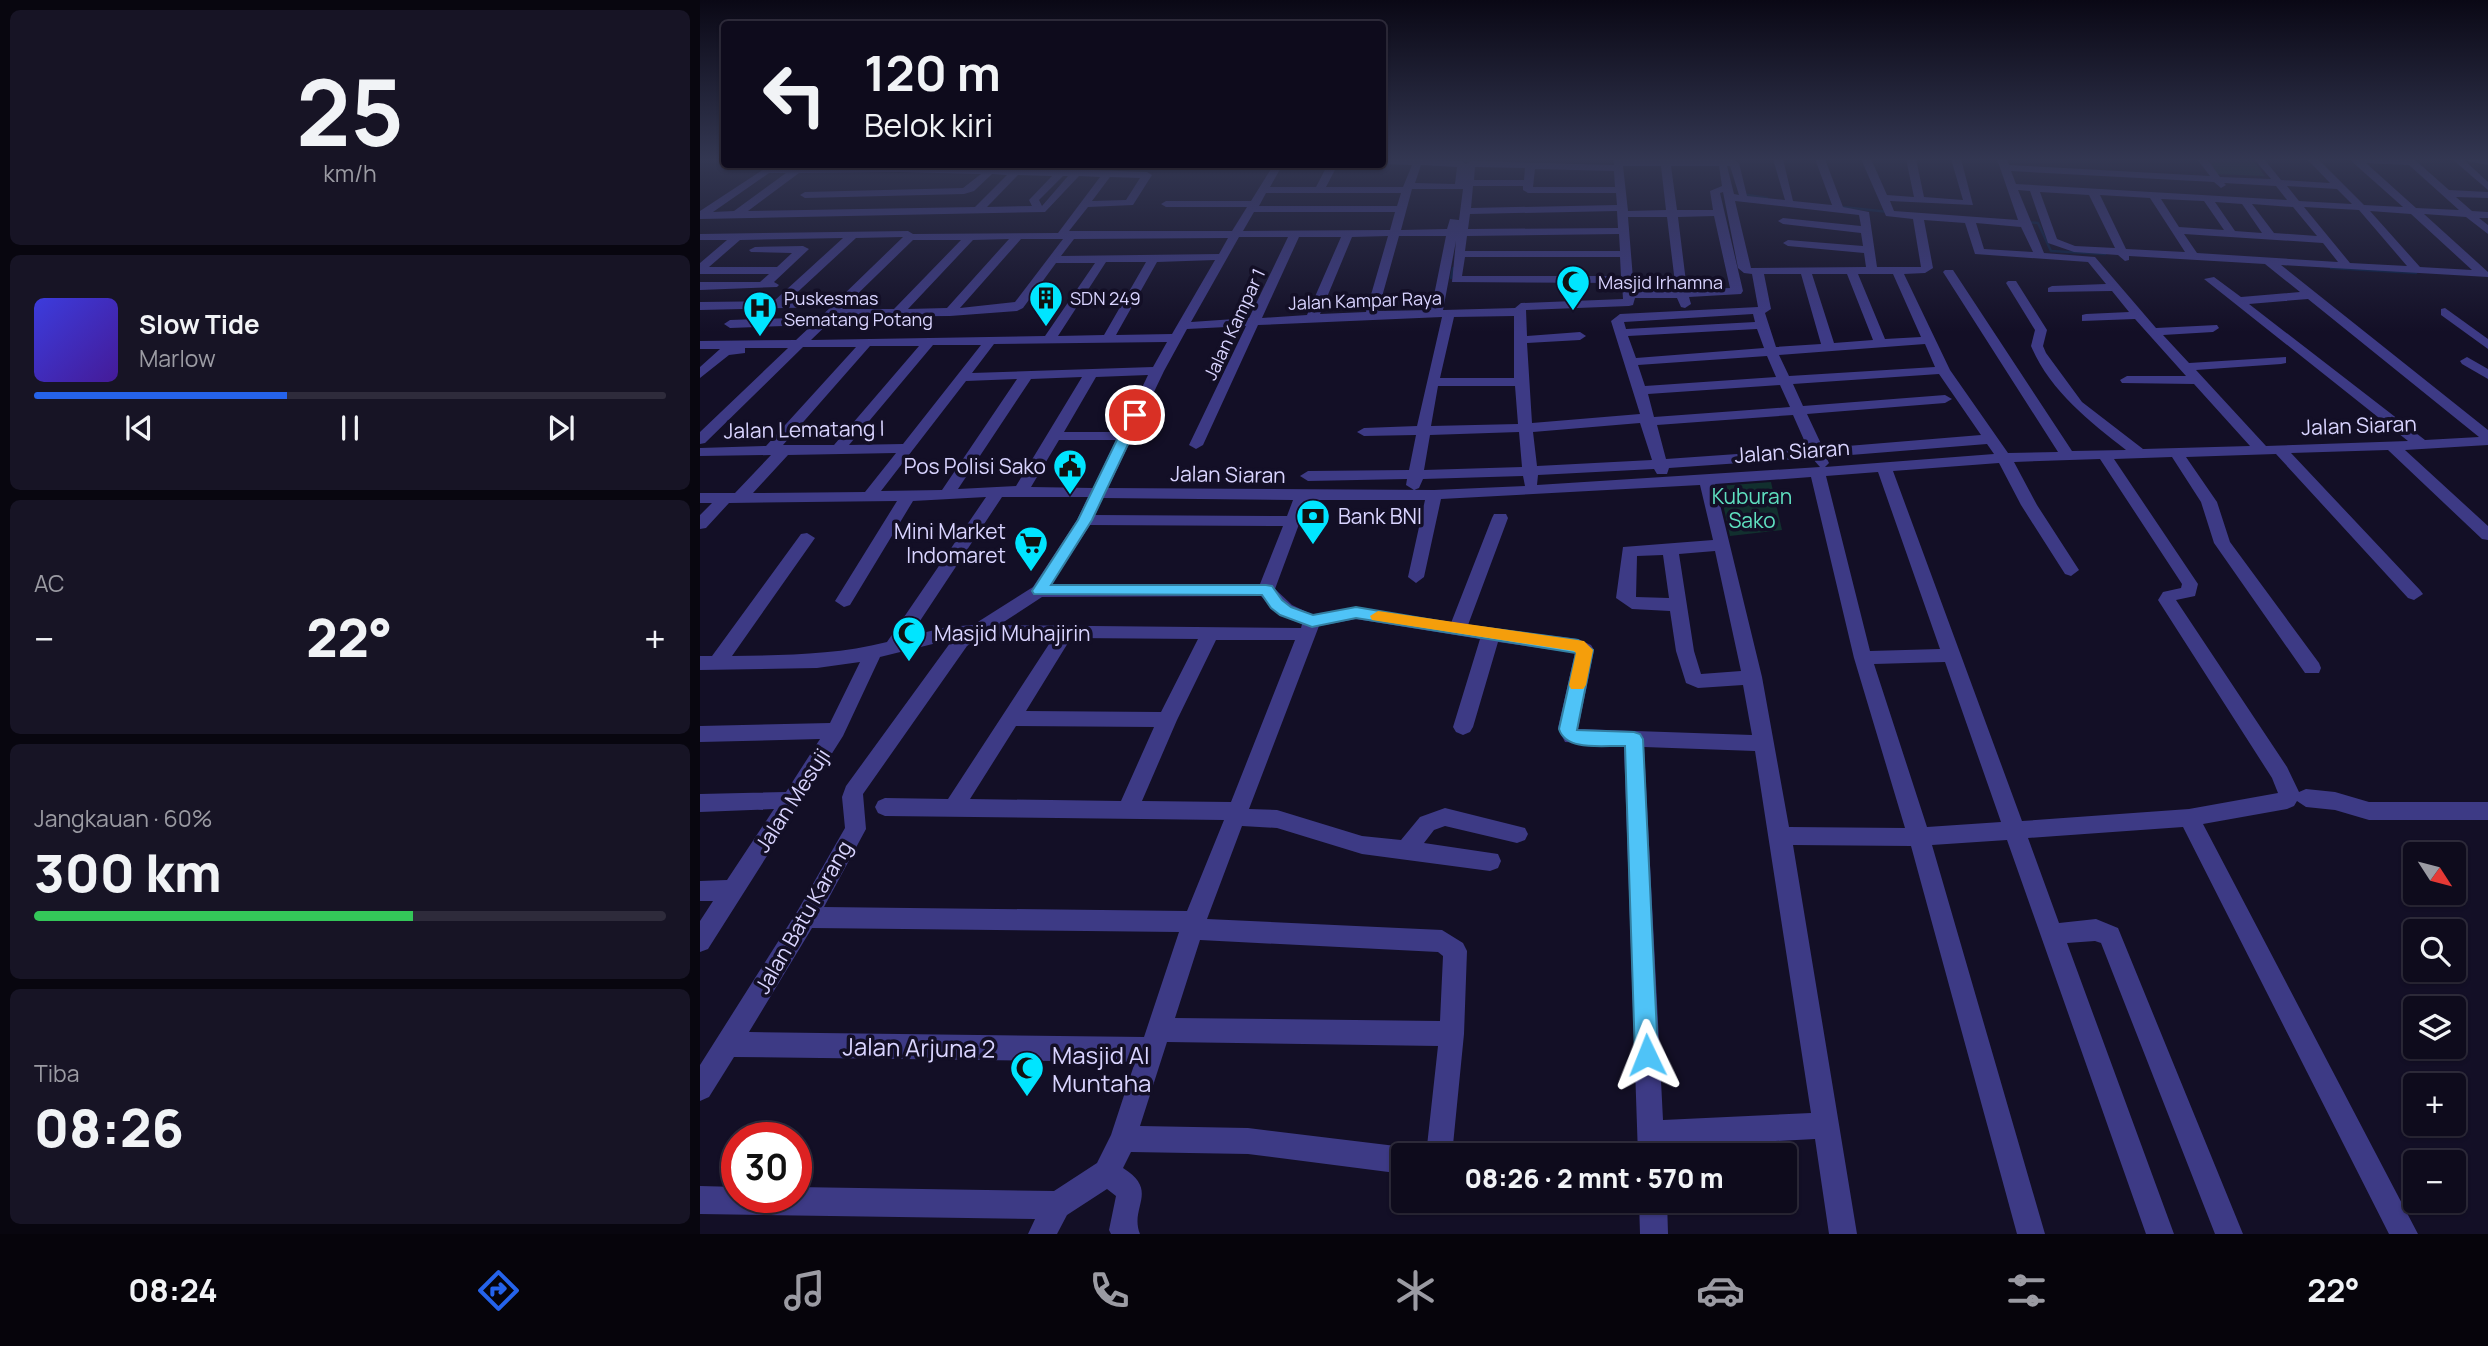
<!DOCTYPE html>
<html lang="id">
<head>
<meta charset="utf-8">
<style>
  :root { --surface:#0e0b1c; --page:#171425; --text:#f1f3f6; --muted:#9b9ba3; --line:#2e2b3b; --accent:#2563eb }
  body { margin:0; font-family:Manrope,sans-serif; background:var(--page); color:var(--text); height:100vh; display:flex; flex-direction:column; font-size:26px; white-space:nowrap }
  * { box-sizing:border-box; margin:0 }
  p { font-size:23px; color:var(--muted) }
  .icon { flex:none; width:38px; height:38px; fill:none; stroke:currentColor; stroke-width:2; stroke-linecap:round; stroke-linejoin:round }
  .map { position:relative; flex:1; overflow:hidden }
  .details { display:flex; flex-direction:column; gap:10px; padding:10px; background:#08060f; width:700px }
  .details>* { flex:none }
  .hud { position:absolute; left:21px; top:21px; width:665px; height:147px; border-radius:7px; box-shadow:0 2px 5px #0004,0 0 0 2px var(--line); background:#0e0b1c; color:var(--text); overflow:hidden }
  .needle { width:46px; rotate:126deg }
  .tools { position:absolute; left:1703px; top:842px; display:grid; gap:14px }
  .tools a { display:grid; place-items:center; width:63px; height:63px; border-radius:7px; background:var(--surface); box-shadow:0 2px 5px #0004,0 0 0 2px var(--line); font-size:35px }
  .speed { position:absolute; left:21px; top:1122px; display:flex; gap:14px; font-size:35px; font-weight:700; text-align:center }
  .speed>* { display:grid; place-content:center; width:91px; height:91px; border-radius:50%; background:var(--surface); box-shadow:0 2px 5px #0004,0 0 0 2px var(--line); line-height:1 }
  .speed .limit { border:10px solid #d22; background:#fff; color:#111 }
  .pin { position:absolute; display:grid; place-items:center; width:60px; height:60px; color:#fff; margin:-30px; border:4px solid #fff; border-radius:50%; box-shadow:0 2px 7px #0007 }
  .me { position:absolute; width:77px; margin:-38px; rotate:358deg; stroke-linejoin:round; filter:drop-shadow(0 0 5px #0008) }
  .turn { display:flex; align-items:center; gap:24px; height:147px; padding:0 28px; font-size:32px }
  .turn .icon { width:91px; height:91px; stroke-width:2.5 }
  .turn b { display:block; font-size:49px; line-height:60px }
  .big { font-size:52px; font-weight:800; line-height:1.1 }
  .details .card { flex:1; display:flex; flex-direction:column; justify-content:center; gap:10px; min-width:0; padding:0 24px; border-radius:10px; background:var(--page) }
  .details .dial { align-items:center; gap:0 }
  .dial b { font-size:91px; line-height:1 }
  .song { display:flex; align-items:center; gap:21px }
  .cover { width:84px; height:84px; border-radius:10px; background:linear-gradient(135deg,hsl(240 70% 55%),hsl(260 70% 35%)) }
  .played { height:7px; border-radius:4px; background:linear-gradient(90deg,var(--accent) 40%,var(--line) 40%) }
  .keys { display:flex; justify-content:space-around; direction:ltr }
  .heat { display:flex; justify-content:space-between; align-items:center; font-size:38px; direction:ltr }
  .charge { height:10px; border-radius:5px; background:linear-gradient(90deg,#34c759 60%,var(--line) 0) }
  .trip { position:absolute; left:691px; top:1143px; width:406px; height:70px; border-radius:7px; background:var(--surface); box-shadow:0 2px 5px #0004,0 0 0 2px var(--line); font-weight:800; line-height:70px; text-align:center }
  .tab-bar { display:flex; height:112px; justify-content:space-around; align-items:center; background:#06040b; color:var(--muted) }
  .tab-bar .icon { width:49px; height:49px }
  .tab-bar .on { color:var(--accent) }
  .tab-bar b { font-size:32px; color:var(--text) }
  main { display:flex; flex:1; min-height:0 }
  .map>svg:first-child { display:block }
</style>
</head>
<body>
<main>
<section class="details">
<div class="card dial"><b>25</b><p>km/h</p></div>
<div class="card">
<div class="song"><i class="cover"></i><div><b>Slow Tide</b><p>Marlow</p></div></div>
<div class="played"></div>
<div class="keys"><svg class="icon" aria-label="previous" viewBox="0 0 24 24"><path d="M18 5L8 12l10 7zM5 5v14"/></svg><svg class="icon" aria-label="pause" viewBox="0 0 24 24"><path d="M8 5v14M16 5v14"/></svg><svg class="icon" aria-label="next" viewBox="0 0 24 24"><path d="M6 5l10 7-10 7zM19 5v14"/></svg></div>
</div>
<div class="card"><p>AC</p>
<div class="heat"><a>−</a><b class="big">22°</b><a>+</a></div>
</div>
<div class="card"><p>Jangkauan · 60%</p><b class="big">300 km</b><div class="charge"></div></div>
<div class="card"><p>Tiba</p><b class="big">08:26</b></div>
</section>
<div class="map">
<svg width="1788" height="1234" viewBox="0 0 1788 1234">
  <rect width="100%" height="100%" fill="#130f26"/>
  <g fill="#12302f">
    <polygon points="1507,159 1552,159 1565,176 1515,174"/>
    <polygon points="1071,482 1082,530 1030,536 1019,486"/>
  </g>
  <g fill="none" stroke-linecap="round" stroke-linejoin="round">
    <g stroke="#0a1f44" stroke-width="2.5">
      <polyline points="726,159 788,162"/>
      <polyline points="231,164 287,166"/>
      <polyline points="1041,194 1067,198"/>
      <polyline points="1142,207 1189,212"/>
      <polyline points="1327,222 1338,223 1351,251 1405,254"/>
      <polyline points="1631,268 1716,273"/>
      <polyline points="751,278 753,268"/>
    </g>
    <g fill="#3d3a85" fill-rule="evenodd">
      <path d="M682 159 762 161 766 164 771 161 914 165 913 159 1034 160 1039 163 1047 196 1085 200 1073 159H1083L1093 201 1132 205 1115 159H1125L1143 207 1169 212 1177 267H1221L1213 219 1186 216 1161 159H1171L1187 195 1214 197 1206 159H1216L1224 197 1263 200 1251 159H1261L1273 205 1190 201 1194 211 1318 220 1297 159H1307L1309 165 1510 176 1497 159H1507L1520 177 1571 179 1554 159H1564L1581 180 1630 183 1607 159H1618L1664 205 1703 207 1649 159H1714L1749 190 1788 192V198L1756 197 1772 211 1788 212V218H1779L1788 225V234L1766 217 1724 214 1788 272V277L1581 265 1788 430V445L1705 450 1788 526V540L1782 539 1688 450 1591 453 1720 590 1723 594 1714 600 1708 598 1576 454 1486 457 1517 502 1530 542 1619 663 1621 668 1619 673H1605L1514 543 1501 502 1472 457 1414 459 1498 584 1495 596 1476 600 1587 767 1599 792 1606 789 1635 792 1669 802H1788V820H1669L1635 810 1606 807 1597 801 1594 806 1587 809 1503 824 1718 1234H1689L1483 827 1328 838 1359 923 1396 919 1418 928 1543 1234H1515L1401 943 1395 941 1367 943 1474 1234H1446L1307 840 1232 845 1345 1234H1317L1211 846 1093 845 1157 1234H1129L1115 1139 964 1147V1155H938L924 746 865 742 858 728 875 653 798 642 773 727 770 732 763 735 756 732 753 727 780 639 656 619 619 626 549 809 577 810 662 836 701 840 720 817 745 808 825 828 828 834 825 840 817 843 745 826 734 830 724 843 798 854 801 861 798 868 790 871 662 854 577 828 542 826 507 919 742 930 763 943 767 951 764 1034 752 1155H726L738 1046 467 1042 440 1126 548 1128 704 1147 714 1151 715 1155H704V1174L548 1154 431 1152 423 1168C460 1191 429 1207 440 1234H411L409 1230 416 1196 407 1189 367 1215 357 1234H328L335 1219 0 1214V1186L37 1187V1197H96V1187L354 1191 397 1163 411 1135 435 1062 34 1057 9 1097 0 1101V1065L98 910 145 828 142 797 146 786 253 639 180 657 143 736 8 949 0 952V921L13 901H0V881L27 880 74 809 0 812V794L86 792 120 739 0 742V726L130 723 160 662 117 668 0 670V656H12L101 534 107 533 115 538 32 656C85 655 136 655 187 642L286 497 213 501 150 605 144 607 135 601 197 501 29 503 6 528 0 529V515L12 503H0V493H35L71 455 0 456V448L66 446 156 347H103L5 443 0 444V432L88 348H45V353L29 355 0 378V367L20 349H0V341L96 340 112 325 30 328 24 324 30 320 120 317 131 307 0 310V302L74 301 143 238 40 240 9 267H77L92 253 51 252 49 250 55 247 103 246 109 249 74 282 79 285 77 287 0 290V282H60L69 274H0V263L27 240H0V234L208 231 213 234 358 233 400 177 379 176 345 212 0 219V211L67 167H317L447 172 452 175 433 205 388 207 369 231H532L547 207H466L461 204 466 201H551L574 164H583L570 187H616L628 164H638L626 187H703L712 165 682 164ZM1666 163 1709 165 1759 210 1716 208ZM721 165 757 167 755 184 715 183ZM923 166H961L966 210 928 211ZM971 166H1019L1022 186 1010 191 1013 210H977ZM1027 166H1030L1039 195 1034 194ZM775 167 825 168 824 180H774ZM835 169 914 171 915 187H833ZM1311 171 1514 182 1521 188 1526 185 1524 183 1576 186 1587 200 1316 184ZM200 172 281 174 263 188 105 192 100 195 105 198 264 194 274 191 292 174 307 175 275 207 48 211 99 173ZM69 173H86L34 211 13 212ZM318 175 352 176 329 200 332 206 287 207ZM363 176H368L342 206 339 200ZM410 177 440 178 426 200 392 201ZM773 186H823V190L828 193H916L917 205 771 208ZM1587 186 1637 189 1652 204 1599 201ZM712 189H763L759 220 750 219 747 229 701 230ZM1318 190 1330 191 1348 243 1374 252 1418 255 1425 261 1429 260V256L1565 264 1600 292 1541 297 1514 277 1504 279 1708 441 1566 446 1496 370 1581 364 1586 363V357L1489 363 1463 335 1513 332 1519 328 1517 325 1456 328 1395 257 1344 253ZM1023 192 1038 268 1044 273 1052 274 1058 307 920 314 911 321 940 414 832 423 827 343 880 340 886 336 880 332 827 336 826 310 929 306 933 305 935 298H977L981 307 985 308 991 304 989 297 1041 294 1043 291 1020 193ZM1340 192 1389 195 1415 248 1375 246 1357 239ZM566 193H701L697 206H559ZM1400 195 1450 198 1485 252 1426 249ZM1461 199 1504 201 1524 230 1479 227ZM1035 201 1159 215 1161 226 1083 218 1078 221 1083 224 1161 233 1163 246 1088 240 1083 243 1088 246 1164 253 1166 267 1051 268ZM1515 202 1542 204 1562 233 1535 231ZM1552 204 1593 207 1617 236 1574 233ZM1604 207 1659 210 1707 266 1650 263ZM917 211 918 228 768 229 770 214ZM1670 211 1711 214 1772 270 1720 267ZM554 212H695L690 230 543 231ZM1014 216 1030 288 987 290 978 217ZM928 217H967L976 291H934ZM1224 220 1265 223 1275 254 1388 262 1406 284 1352 286 1348 288V292L1412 291 1429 312 1386 314 1382 315V321L1435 319 1486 376H1427L1420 380 1422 383 1494 384 1550 446 1443 449 1382 402 1346 353 1343 346 1347 330 1316 281H1308L1306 283 1335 330 1331 346C1350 391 1389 421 1426 450L1372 451 1253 270H1245L1243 272 1358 452 1308 453 1250 370 1204 274 1225 273 1233 268ZM1276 223 1321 227 1333 252 1284 249ZM919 234 920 251H765L767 236ZM1484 234 1623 243 1638 262 1497 253ZM688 236 666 312 620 314 652 237ZM699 236H746L731 310 678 311ZM203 237 139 299 89 300 156 238ZM539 237H588L549 318 491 322ZM599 237H641L607 315 562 318ZM528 238 519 254 361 256 374 239ZM309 239 247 308 208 309 273 240ZM321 239H363L315 302 260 308ZM213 240H261L194 309H142ZM756 241 752 282 922 283 923 299 821 303 815 308 743 310ZM765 257H920L921 276H762ZM515 260 472 334 416 335 457 262ZM406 262H446L404 335 358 336ZM356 263H395L345 336 111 340 135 317 250 316 317 311 323 308ZM1064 274H1101L1121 344 1076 347 1065 313 1071 309ZM1112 274H1147L1173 340 1134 343ZM1158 274H1193L1221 337 1185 339ZM1608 299 1779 437 1725 440 1549 304ZM1053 314 1055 322 926 329 924 322ZM814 316V378H740L754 317ZM742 317 717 426 664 428 657 432 664 436 716 435 709 470 608 471 600 476 608 481 707 479 706 485 714 490 719 488 723 479 823 476 825 486 734 490 408 488 464 371 487 329 546 326 489 445 496 449 503 445 558 325ZM1057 329 1064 348 936 358 928 336ZM467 342 453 367 272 373 294 344ZM1225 344 1235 367 1089 376 1079 355ZM233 345H281L203 444 149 445ZM170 346H219L134 445H83ZM1067 356 1076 377 945 386 938 365ZM1239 374 1281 435 1123 448 1107 414 1245 403 1252 399 1245 395 1103 406 1093 384ZM448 375 421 432H364L396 377ZM382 377 316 486 258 489 331 379ZM317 379 242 490 181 491 266 381ZM1080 385 1090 407 954 417 948 394ZM738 386H815L818 424 731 426ZM1093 415 1108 449 966 459 957 425ZM940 423 952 460 837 466 833 432ZM819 432 822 467 724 470 730 435ZM359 440H416L393 488 331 487ZM1287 444 1294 454 1125 467 1129 463 1126 457ZM196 453 165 492 53 493 88 455ZM1112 458 1120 467 837 485 838 475 954 469 957 474H967L969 468ZM1400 459 1482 584 1481 588 1463 592 1458 600 1572 778 1578 793 1489 809 1322 821 1193 471 1299 463 1321 505 1365 574 1371 576 1379 570 1337 505 1314 462ZM1178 472 1240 649 1170 651 1126 476ZM1111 477 1154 658 1205 828 1089 827 1062 677 1015 484ZM1000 485 1013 540 923 547 916 598 932 609 970 611 976 651 986 683 998 688 1043 685 1052 735 878 729 894 650 891 645 878 639 768 625 808 518 806 514H794L792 518 751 623 656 607 613 615 592 605 575 589 608 500H725L708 577 716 583 724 577 741 499ZM302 497H388L377 520 333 587 273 625 247 627 210 636ZM403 498 593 500 587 516 395 515ZM390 525 583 526 560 584 351 585ZM1015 551 1041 671 1001 674 994 651 979 554ZM963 555 969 598 936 597 937 556ZM561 596 580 614 602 624 601 628 299 625 342 597ZM280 637 353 638 248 799 185 798 178 801 175 807 178 813 185 816 524 820 487 911 124 907 166 829 163 794 267 646ZM371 638H373L498 639 461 712 326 711ZM516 640H595L531 802 442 801 477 720ZM1245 662 1301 822 1227 827 1174 664ZM316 726 454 727 421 801 270 799ZM944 747 1055 751 1111 1113 963 1120ZM112 928 479 932 444 1037 49 1032ZM500 940 738 952 743 956 740 1021 475 1018Z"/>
      <polygon points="1752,159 1763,159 1788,182 1788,190"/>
      <polygon points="1765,159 1788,159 1788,165 1767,161"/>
      <polygon points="1745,308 1788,339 1788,349 1741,315 1741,309"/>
      <polygon points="1767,357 1788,369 1788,379 1762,364 1760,361"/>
      <polygon points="939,1200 967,1200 968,1234 940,1234"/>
    </g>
  </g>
  <linearGradient id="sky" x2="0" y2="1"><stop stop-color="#0a0815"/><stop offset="0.48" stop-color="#333752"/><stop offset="1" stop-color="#333752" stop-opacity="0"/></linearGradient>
  <rect width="1788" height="332" fill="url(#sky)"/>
  <path fill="#4fc3f7" stroke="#337fa1" stroke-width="2" d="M435 411 442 415 392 520 351 585H566L572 586 582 600 591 607 613 615 656 607 757 624 878 640 893 650 877 730 934 732 940 734 943 739 958 1055 955 1063 947 1066 938 1063 935 1055 925 746C904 745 866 752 859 729L876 653 656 618 612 627 580 615 571 608 562 595 334 594 332 591 378 520 429 415Z"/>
  <polygon fill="#f59e0b" points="678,611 884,641 893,650 886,685 883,689 871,689 869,685 876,653 874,651 672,620 670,616"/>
  <defs>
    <g id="mosque-pin" transform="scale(1.75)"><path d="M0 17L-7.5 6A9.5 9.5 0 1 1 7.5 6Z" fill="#00e5ff" stroke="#130f26"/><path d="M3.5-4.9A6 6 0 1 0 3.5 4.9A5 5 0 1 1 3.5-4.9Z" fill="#111"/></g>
    <g id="building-pin" transform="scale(1.75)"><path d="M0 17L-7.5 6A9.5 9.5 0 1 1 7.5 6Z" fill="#00e5ff" stroke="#130f26"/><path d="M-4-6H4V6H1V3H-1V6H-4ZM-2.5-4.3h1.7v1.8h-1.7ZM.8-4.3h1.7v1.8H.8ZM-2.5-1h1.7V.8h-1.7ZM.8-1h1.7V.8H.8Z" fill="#111"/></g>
    <g id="hospital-pin" transform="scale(1.75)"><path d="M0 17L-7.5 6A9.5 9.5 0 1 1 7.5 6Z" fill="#00e5ff" stroke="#130f26"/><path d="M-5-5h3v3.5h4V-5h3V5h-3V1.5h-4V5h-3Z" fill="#111"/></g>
    <g id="civic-pin" transform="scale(1.75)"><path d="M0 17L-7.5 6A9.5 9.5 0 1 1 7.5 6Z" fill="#00e5ff" stroke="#130f26"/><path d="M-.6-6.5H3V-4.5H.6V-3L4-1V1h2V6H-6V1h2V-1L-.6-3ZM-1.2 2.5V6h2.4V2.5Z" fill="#111"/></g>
    <g id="bank-pin" transform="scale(1.75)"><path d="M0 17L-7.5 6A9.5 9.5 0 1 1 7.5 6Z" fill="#00e5ff" stroke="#130f26"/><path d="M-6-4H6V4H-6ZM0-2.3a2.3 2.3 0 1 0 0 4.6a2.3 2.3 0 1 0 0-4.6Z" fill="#111"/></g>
    <g id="supermarket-pin" transform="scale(1.75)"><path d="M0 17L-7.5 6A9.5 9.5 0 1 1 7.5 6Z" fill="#00e5ff" stroke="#130f26"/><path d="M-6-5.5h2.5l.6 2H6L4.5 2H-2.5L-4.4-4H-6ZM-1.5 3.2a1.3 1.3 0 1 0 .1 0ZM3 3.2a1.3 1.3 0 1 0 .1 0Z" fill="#111"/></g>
  </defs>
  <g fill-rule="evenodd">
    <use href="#mosque-pin" x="873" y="282"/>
    <use href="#building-pin" x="346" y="298"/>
    <use href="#hospital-pin" x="60" y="308"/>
    <use href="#civic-pin" x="370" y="466"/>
    <use href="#bank-pin" x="613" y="516"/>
    <use href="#supermarket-pin" x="331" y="543"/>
    <use href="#mosque-pin" x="209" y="633"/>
    <use href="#mosque-pin" x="327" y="1068"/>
  </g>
  <g text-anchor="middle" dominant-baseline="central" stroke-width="7" stroke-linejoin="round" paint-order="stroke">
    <g font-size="18" fill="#d9d4ff" stroke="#130f26" text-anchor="start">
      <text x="898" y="282">Masjid Irhamna</text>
      <text x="84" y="298">Puskesmas<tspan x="84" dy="21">Sematang Potang</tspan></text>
      <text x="370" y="298">SDN 249</text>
    </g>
    <g font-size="18" fill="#d9d4ff" stroke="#130f26">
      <text transform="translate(665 300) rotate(-2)">Jalan Kampar Raya</text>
      <text transform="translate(534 324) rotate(-65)">Jalan Kampar 1</text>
    </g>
    <g font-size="21" fill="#d9d4ff" stroke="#130f26">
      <text transform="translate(1659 425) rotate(-2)">Jalan Siaran</text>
      <text transform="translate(104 429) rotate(-1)">Jalan Lematang I</text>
      <text transform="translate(1092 451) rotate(-4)">Jalan Siaran</text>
      <text transform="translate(528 474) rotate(1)">Jalan Siaran</text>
      <text transform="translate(92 800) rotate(-57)">Jalan Mesuji</text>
      <text transform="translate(103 917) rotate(-60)">Jalan Batu Karang</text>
    </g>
    <g font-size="21" fill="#d9d4ff" stroke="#130f26" text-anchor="end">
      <text x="346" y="466">Pos Polisi Sako</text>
      <text x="638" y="516" text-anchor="start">Bank BNI</text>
      <text x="306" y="531">Mini Market<tspan x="306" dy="24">Indomaret</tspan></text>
      <text x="234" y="633" text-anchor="start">Masjid Muhajirin</text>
    </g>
    <g font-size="21" fill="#5fe0c0" stroke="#130f26">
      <text x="1052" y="496">Kuburan<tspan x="1052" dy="24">Sako</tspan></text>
    </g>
    <g font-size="24" fill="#d9d4ff" stroke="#130f26">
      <text transform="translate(219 1047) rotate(1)">Jalan Arjuna 2</text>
    </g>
    <g font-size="24" fill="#d9d4ff" stroke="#130f26" text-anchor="start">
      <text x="352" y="1054">Masjid Al<tspan x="352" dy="28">Muntaha</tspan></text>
    </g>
  </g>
</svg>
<div class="tools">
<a><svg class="needle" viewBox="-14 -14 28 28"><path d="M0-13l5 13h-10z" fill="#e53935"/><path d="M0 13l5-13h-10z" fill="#9b9ba3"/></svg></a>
<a><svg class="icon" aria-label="search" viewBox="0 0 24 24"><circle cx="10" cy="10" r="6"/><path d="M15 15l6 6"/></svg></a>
<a><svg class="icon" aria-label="layers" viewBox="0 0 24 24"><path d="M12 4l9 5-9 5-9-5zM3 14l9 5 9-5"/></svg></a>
<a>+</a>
<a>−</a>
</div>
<div class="speed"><div class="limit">30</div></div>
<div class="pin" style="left:435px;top:415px;background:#d93025"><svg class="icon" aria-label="arrive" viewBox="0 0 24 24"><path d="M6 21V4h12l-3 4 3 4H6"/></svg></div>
<svg class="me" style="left:947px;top:1055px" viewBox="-20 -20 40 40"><path d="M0-17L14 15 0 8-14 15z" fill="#4fc3f7" stroke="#fff" stroke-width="4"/></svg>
<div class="trip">08:26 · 2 mnt · 570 m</div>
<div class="hud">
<div class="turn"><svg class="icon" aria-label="left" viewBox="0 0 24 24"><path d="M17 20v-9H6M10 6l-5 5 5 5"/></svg><div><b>120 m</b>Belok kiri</div></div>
</div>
</div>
</main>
<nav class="tab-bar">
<b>08:24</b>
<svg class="icon on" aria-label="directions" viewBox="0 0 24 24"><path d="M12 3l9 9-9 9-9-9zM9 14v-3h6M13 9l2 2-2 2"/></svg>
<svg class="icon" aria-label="music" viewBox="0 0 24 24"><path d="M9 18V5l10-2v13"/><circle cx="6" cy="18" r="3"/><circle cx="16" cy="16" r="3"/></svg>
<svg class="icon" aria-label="phone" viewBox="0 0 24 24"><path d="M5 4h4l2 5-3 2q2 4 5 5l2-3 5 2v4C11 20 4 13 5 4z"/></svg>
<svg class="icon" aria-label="climate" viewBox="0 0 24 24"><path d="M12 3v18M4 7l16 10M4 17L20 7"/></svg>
<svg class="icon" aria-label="car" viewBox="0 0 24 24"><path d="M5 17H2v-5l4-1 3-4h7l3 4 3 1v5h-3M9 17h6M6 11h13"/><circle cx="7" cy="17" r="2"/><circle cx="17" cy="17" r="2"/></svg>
<svg class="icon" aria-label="filters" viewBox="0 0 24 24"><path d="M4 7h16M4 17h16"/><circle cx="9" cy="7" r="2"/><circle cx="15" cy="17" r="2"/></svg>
<b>22°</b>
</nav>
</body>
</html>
